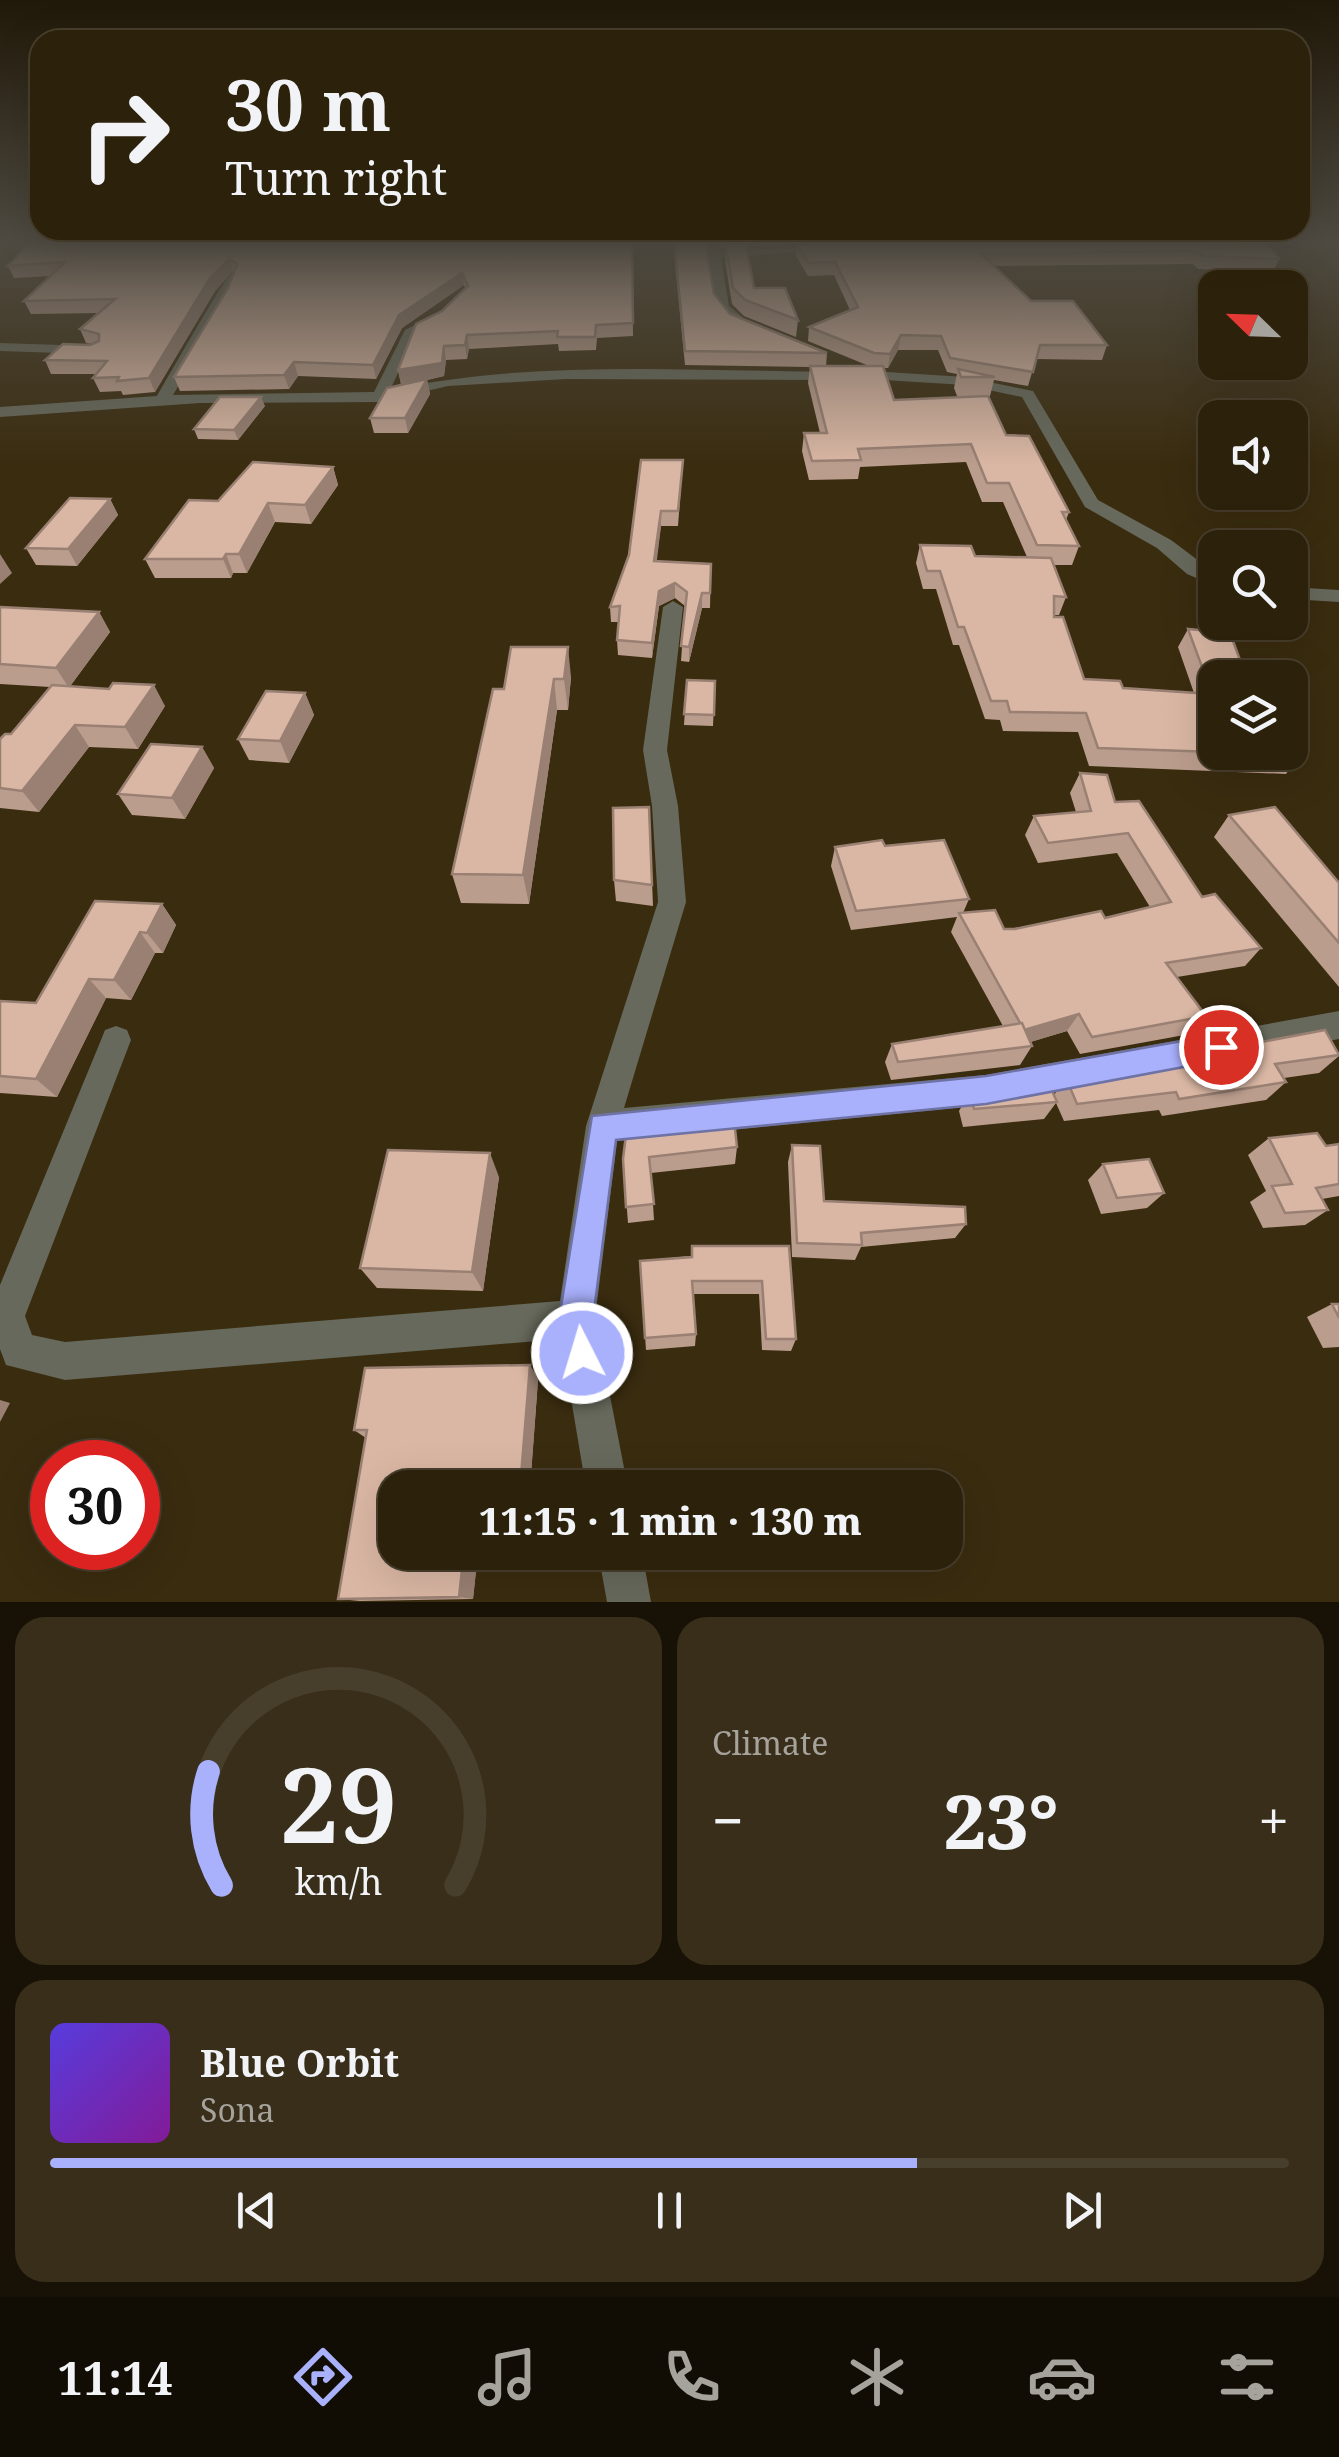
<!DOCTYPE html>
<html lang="en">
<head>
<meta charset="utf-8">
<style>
  :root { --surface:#2c210b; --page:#382e19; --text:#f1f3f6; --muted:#a6a39d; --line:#483e2c; --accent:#a9b0fc }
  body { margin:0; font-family:"Noto Serif",serif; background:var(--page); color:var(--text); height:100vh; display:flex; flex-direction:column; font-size:38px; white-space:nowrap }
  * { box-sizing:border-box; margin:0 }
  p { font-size:32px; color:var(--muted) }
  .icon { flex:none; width:55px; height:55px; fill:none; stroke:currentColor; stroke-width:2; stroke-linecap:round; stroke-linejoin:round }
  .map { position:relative; height:1602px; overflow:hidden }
  .drawer { display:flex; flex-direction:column; gap:15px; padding:15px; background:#181206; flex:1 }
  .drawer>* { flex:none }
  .top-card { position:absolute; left:30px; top:30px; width:1280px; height:210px; border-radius:30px; box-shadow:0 10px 40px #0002,0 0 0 2px var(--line); background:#2c210b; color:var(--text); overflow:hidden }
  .needle { width:65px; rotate:293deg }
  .fabs { position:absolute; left:1198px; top:270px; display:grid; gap:20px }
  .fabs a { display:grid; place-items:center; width:110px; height:110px; border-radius:20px; background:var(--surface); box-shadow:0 10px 40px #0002,0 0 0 2px var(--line); font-size:50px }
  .speed { position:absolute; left:30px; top:1440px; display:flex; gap:20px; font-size:50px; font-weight:700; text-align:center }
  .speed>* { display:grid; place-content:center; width:130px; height:130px; border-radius:50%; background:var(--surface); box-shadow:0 10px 40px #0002,0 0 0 2px var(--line); line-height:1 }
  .speed .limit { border:15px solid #d22; background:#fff; color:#111 }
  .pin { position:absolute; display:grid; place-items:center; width:85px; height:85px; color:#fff; margin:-42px; border:5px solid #fff; border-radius:50%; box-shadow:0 2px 10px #0007 }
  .me { position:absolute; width:110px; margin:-55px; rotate:355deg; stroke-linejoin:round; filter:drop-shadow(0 0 8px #0008) }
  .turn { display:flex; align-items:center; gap:35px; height:210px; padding:0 30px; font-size:45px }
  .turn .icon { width:130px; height:130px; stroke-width:2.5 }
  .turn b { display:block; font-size:70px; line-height:85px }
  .big { font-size:75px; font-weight:800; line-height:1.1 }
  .drawer .tile { flex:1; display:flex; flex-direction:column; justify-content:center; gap:15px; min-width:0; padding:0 35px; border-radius:30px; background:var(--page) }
  .drawer .dial { align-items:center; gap:0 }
  .dial svg { height:260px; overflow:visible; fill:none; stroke:var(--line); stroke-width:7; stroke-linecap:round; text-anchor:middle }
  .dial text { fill:var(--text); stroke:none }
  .song { display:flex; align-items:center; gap:30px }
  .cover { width:120px; height:120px; border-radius:15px; background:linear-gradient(135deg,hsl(250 70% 55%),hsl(290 70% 35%)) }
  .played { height:10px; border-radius:5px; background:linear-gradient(90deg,var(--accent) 70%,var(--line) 70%) }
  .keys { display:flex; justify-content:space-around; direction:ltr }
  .heat { display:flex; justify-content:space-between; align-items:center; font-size:55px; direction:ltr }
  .drawer .tiles { flex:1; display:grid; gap:15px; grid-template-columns:1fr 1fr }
  .tile:last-child { grid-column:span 2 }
  .trip { position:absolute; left:378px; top:1470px; width:585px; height:100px; border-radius:30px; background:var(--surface); box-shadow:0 10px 40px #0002,0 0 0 2px var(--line); font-weight:800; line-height:100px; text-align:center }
  .tab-bar { display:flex; height:160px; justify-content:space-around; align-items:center; background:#120d04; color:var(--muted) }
  .tab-bar .icon { width:70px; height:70px }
  .tab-bar .selected { color:var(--accent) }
  .tab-bar b { font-size:45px; color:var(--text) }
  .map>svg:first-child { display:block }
</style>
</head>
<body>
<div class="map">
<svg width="1339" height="1602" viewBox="0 0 1339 1602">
  <rect width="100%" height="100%" fill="#3a2c0f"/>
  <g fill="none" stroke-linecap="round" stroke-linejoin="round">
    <g fill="#66695b" fill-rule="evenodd">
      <polygon points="690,242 703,242 717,251 830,246 836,249 721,258 729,306 753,326 746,330 717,307 709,256"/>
      <path d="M231 274 237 278 229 299 173 395 374 392 405 330 440 312 445 313V319L416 335 390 390C536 359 690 371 839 372L846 376 839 380 566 379 448 386 379 402 200 403 0 417V407L157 396C167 379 224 279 231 274Z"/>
      <polygon points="0,343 90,346 97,350 90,354 0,351"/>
      <polygon points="853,365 871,371 965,377 1033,391 1098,500 1171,540 1215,573 1215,586 1187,574 1157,548 1085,507 1022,397 965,385 869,379 848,372 848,366"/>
      <polygon points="1290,587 1339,590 1339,602 1290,599"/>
      <polygon points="673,601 683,607 667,750 678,806 686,902 624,1108 986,1075 1339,1011 1339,1039 986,1105 617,1141 595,1319 628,1488 586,1488 561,1339 65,1380 6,1365 0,1349 0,1285 101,1040 105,1030 116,1026 127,1030 131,1040 25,1316 32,1335 65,1342 560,1301 586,1126 658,902 652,806 643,750 663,607"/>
      <polygon points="598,1552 642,1552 651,1602 607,1602"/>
    </g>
  </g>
  <g fill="#bb9d8d" fill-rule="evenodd">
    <polygon points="31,242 632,242 633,336 597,338 596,350 559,351 558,344 469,349 467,359 446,360 444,376 427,380 430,394 408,433 374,433 370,418 422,380 401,384 398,370 442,311 465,288 464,285 402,328 376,379 298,376 289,389 180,391 174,377 228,288 233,271 215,291 155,392 123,395 121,391 100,392 93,378 96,374 51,374 45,360 92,344 86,343 80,329 99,313 31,314 24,301 51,276 14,278 8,266"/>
    <path d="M673 242H701L714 294 730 314 827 353 826 366H869L808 341 809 327 850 310 834 275 808 276 796 256 797 244 747 246 754 288 798 320 796 337 744 316 732 304 725 261 726 247H718L710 242H1265L1279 259 1273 272 1198 269 1193 264 995 266 1031 301 1107 345 1102 360 1036 359 1028 386 994 380 990 396H988L1006 435 1069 512 1066 520 1079 546 1072 565H1053L1066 597 1059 615H1054L1084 679 1123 688 1194 693 1178 647 1188 629 1215 678 1299 756 1286 774 1089 766 1078 732 1003 731 1000 720 985 719 959 645H953L936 589H923L916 563 920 545 975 556 1027 557 1003 502H982L966 462 860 467 858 479 809 480 802 451 804 433H820L808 383 810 367 685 365ZM898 350H938L947 372 957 374 954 388 957 396H981L894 400 884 368H888Z"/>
    <polygon points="265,406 238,440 198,439 194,429"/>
    <polygon points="683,460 678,526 661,526 656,561 711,564 710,608 702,608 689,662 681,661 685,606 675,598 659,606 652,658 618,655 617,640 619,622 611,622 610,607 629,555"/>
    <polygon points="333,467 338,485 311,524 275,522 247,573 233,573 231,578 155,578 145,559 218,501"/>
    <polygon points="110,499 118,515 77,566 36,565 26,548"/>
    <polygon points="0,607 99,612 110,632 70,686 165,706 138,749 89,747 39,812 0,808 0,739 11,734 50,687 0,684"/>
    <polygon points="511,647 571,677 568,710 557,710 529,904 461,903 452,874 504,689"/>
    <polygon points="687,680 715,681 713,726 684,725"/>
    <polygon points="305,693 314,715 289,763 249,760 238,739"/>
    <polygon points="202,747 214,768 185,819 132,815 118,794"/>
    <polygon points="1080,773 1115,802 1202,897 1261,948 1245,966 1177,977 1206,1016 1190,1034 1080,1054 1067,1031 1030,1042 1032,1046 1020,1065 891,1080 885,1062 892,1044 1003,1026 951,932 957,917 851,930 831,866 835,847 969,899 963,913 1004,929 1105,918 1150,907 1117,853 1038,863 1025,835 1034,816 1076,812 1070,793"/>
    <polygon points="649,807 653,906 616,901 614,880"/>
    <polygon points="1229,815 1339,883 1339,987 1214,837"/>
    <polygon points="162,904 176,925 163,953 155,953 131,1000 106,998 57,1097 0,1093 0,1001 36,1003"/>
    <polygon points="1339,1052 1339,1056 1319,1073 1284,1078 1286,1082 1266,1100 1162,1116 1159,1110 1064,1121 1056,1103 1044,1119 963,1127 959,1111 969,1094 1054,1095 1066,1078 1110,1074 1113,1070"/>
    <polygon points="647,1130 737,1147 735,1164 651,1173 654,1220 628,1223 623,1159"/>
    <polygon points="1269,1138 1326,1146 1339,1144 1339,1196 1322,1199 1328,1210 1305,1225 1263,1228 1250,1202 1266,1191 1248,1155"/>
    <polygon points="792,1145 824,1201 966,1224 955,1238 861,1247 855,1260 792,1257 788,1162"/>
    <polygon points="1103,1164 1164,1193 1147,1208 1101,1214 1088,1180"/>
    <polygon points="499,1177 483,1291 377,1288 360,1268"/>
    <polygon points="789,1246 796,1339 791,1351 762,1350 759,1294 693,1294 696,1334 695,1346 646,1350 640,1261"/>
    <polygon points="1332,1304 1339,1304 1339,1347 1323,1348 1307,1317"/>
    <polygon points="530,1365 538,1380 530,1488 395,1488 395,1552 478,1552 473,1599 360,1601 338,1599 366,1438 354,1430"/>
  </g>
  <g fill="#998073">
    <polygon points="229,259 233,271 215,291 155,392 149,378 210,278"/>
    <polygon points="462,273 464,285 402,328 376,379 373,365 399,315"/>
    <polygon points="467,335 469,349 467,359 465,345"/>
    <polygon points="901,335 898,350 888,368 890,354"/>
    <polygon points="444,346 446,360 444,376 427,380 430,394 408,433 405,418 427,380 401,384 398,370"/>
    <polygon points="294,362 298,376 289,389 284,375"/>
    <polygon points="261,397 265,406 238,440 234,430"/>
    <polygon points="333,467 338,485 311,524 305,505"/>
    <polygon points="110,499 118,515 77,566 68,549"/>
    <polygon points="268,503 275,522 247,573 239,554"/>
    <polygon points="661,511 661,526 655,576 654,561"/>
    <polygon points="0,554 12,573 0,584"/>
    <polygon points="226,554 233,573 231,578 223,559"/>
    <polygon points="675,583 675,598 659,606 652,658 652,643 659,591"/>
    <polygon points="702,593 702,608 689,662 689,647"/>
    <polygon points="99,612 110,632 69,688 56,668"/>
    <polygon points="568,647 571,677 568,710 564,679"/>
    <polygon points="554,679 557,710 529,904 523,875"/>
    <polygon points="154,685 165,706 138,749 125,727"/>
    <polygon points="305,693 314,715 289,763 280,741"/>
    <polygon points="75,725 89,747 39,812 22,791"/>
    <polygon points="202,747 214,768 185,819 172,798"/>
    <polygon points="162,904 176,925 163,953 147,933"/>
    <polygon points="140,932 155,953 131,1000 114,980"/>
    <polygon points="89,979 106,998 57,1097 36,1079"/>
    <polygon points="1079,1014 1067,1031 1014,1047 1024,1030"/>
    <polygon points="490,1153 499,1177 483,1291 472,1272"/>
    <polygon points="530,1365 538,1380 530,1488 520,1488"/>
    <polygon points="0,1400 10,1403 0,1422"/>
    <polygon points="464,1552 478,1552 473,1599 459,1597"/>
  </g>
  <g fill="#dab7a4" stroke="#998073" stroke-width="2.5">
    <polygon points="31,242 632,242 633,323 596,325 595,337 557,337 558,331 467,335 465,345 444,346 442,363 398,370 416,324 442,311 468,286 462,273 399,315 373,365 294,362 284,375 174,377 228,288 237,264 229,259 210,278 149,378 117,381 119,377 93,378 107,361 45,360 63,344 90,345 99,341 99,334 80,329 115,299 24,301 65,262 8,266"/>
    <polygon points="674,242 701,242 706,245 714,294 730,314 827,353 685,351"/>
    <polygon points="820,242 1265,242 1279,259 1203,256 1198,251 981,254 1031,301 1073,301 1107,345 1040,345 1033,372 950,358 941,336 901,335 890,354 874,353 809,327 858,307 835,262 809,263 797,244"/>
    <polygon points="746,245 754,288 785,288 798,320 745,300 733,288 726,246"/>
    <polygon points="810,366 883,366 894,400 988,396 1006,435 1029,436 1069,512 1062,512 1079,546 1037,545 1009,483 987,483 971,444 858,449 861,460 812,461 804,433 827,433"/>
    <polygon points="958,369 995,377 961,377"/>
    <polygon points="427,379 405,418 370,418 387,388"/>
    <polygon points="220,397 261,397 234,430 194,429"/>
    <polygon points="641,460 683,460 678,511 661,511 654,561 711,564 710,593 702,593 689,647 681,646 687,592 675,583 659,591 652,643 617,640 620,606 610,607 629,555"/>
    <polygon points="253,462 333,467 305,505 268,503 239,554 226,554 223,559 145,559 189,500 218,501"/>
    <polygon points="70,498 110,499 68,549 26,548"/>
    <polygon points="920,545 971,546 975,556 1051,558 1066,597 1054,596 1054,617 1063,617 1084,679 1120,681 1123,688 1212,694 1188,629 1230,633 1240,660 1263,661 1271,678 1215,678 1215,752 1098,748 1086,713 1010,712 1007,701 991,701 964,627 958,627 940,571 927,571"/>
    <polygon points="0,607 99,612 56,668 0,664"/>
    <polygon points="511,647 568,647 564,679 554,679 523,875 452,874 493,689 504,689"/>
    <polygon points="687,680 715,681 714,715 684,714"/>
    <polygon points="113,683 154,685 125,727 75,725 22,791 0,788 0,739 5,734 11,734 52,685 109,689"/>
    <polygon points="266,691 305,693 280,741 238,739"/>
    <polygon points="1290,737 1299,756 1222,752 1290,752"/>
    <polygon points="151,744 202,747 172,798 118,794"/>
    <polygon points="1080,773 1107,775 1115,802 1139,801 1202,897 1215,894 1261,948 1166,963 1206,1016 1092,1037 1079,1014 1024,1030 959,913 995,910 1004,929 1015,929 1101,911 1105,918 1171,902 1128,833 1048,843 1034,816 1091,811"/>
    <polygon points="649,807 652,885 614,880 613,808"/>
    <polygon points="1275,807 1339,883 1339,943 1229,815"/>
    <polygon points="882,840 885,846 944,840 969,899 856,911 835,847"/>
    <polygon points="95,901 162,904 147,933 140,932 114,980 89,979 36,1079 0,1076 0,1001 36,1003"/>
    <polygon points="1022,1023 1032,1046 898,1062 892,1044"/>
    <polygon points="1325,1030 1339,1055 1275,1064 1286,1082 1179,1099 1176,1092 1077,1104 1066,1078 1115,1073 1113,1070"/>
    <polygon points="1048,1082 1057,1102 974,1109 969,1094"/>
    <polygon points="734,1120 737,1147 649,1157 654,1204 626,1207 623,1159 627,1127 646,1125 647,1130"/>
    <polygon points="1317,1133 1326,1146 1339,1144 1339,1184 1316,1188 1328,1210 1285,1213 1272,1186 1292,1184 1269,1138"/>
    <polygon points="792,1145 820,1146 824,1201 965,1207 966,1224 861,1233 862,1245 797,1243"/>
    <polygon points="388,1150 490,1153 472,1272 360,1268"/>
    <polygon points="1149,1159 1164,1193 1117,1198 1103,1164"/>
    <polygon points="692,1246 789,1246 796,1339 766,1339 762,1281 692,1281 696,1334 645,1338 640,1261 692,1257"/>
    <polygon points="1332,1304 1339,1304 1339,1318"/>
    <polygon points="530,1365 520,1488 395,1488 395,1552 464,1552 459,1597 338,1599 367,1430 354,1430 365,1368"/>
  </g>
  <linearGradient id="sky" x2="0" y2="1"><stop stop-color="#201808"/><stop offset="0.52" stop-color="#4f4b42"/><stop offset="1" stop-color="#4f4b42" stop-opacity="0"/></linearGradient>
  <rect width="1339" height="466" fill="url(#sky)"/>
  <polygon fill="#a9b0fc" stroke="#6e72a4" stroke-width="2.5" points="1221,1034 1231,1038 1235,1047 1231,1056 1221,1060 986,1104 616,1140 593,1319 600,1353 595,1365 582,1370 570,1365 559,1319 592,1116 986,1076"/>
</svg>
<div class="fabs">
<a><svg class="needle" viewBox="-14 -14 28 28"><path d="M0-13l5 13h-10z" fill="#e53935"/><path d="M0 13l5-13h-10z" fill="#a6a39d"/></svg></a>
<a><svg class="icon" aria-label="sound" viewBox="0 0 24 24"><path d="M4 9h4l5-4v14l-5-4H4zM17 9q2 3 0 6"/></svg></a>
<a><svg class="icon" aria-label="search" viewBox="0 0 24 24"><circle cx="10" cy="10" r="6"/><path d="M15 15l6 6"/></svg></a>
<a><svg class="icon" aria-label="layers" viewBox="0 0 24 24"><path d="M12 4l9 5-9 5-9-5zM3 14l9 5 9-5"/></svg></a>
</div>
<div class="speed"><div class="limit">30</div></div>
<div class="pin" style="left:1221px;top:1047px;background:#d93025"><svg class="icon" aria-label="arrive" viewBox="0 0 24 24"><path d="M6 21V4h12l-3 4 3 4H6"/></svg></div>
<svg class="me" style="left:582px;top:1353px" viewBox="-20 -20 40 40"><circle r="17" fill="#a9b0fc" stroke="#fff" stroke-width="3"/><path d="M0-11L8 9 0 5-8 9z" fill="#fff"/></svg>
<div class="trip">11:15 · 1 min · 130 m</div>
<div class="top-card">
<div class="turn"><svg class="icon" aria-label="right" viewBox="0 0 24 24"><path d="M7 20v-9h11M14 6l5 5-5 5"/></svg><div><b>30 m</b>Turn right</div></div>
</div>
</div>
<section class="drawer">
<div class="tiles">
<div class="tile dial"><svg viewBox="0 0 100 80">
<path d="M14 69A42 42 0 1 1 86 69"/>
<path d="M14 69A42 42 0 0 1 10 34" stroke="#a9b0fc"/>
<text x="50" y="56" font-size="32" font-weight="700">29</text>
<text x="50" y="72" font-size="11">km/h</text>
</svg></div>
<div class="tile"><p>Climate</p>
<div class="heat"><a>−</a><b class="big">23°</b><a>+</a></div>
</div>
<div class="tile">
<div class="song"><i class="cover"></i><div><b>Blue Orbit</b><p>Sona</p></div></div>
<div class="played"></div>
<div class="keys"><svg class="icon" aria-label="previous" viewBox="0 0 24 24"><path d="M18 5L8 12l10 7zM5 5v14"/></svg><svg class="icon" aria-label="pause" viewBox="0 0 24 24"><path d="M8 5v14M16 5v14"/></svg><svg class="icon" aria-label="next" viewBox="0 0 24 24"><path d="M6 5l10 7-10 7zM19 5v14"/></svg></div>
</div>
</div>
</section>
<nav class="tab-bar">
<b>11:14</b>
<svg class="icon selected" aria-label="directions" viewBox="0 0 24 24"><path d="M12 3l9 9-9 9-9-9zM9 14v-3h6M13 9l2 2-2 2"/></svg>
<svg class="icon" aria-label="music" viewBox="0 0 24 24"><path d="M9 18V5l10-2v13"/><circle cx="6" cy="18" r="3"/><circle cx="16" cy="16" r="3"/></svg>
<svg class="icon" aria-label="phone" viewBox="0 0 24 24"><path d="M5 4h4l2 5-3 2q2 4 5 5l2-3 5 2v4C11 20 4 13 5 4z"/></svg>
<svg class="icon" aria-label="climate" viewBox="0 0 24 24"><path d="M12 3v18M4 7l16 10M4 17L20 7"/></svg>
<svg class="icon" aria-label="car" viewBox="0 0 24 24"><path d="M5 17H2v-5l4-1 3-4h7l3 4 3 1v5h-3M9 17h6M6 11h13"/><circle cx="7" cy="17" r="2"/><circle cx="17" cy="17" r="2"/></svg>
<svg class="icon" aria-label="filters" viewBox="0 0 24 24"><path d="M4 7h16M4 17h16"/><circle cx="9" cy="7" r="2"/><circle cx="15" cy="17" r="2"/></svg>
</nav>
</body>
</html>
